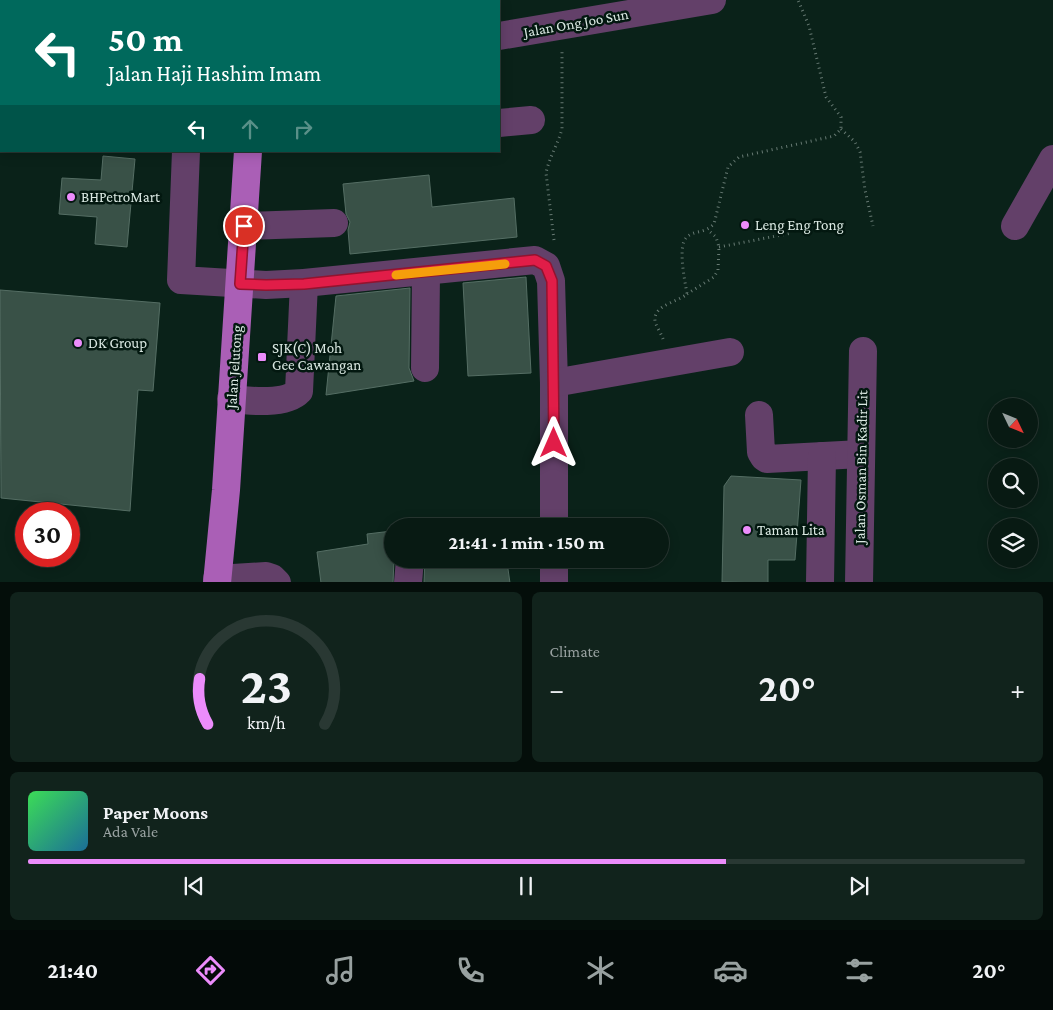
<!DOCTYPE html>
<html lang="en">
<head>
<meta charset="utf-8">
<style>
  :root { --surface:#081a13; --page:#11231c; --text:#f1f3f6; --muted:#98a1a0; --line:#293833; --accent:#ec8cfb }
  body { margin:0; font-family:"Crimson Pro",serif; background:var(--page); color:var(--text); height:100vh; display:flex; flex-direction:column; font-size:19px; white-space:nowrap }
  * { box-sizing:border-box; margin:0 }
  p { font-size:16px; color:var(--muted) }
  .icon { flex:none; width:28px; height:28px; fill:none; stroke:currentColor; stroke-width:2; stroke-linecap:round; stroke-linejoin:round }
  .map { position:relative; height:582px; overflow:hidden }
  .details { display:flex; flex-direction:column; gap:10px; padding:10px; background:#040e0a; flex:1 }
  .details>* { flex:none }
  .hud { position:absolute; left:0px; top:0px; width:500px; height:152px; box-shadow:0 2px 12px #0003,0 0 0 1px var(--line); background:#00695c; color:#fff; overflow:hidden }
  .needle { width:32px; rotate:133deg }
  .tools { position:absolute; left:988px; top:398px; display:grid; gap:10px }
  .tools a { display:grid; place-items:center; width:50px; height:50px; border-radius:50%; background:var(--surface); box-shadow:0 2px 12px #0003,0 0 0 1px var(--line); font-size:25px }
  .speed { position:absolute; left:15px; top:502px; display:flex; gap:10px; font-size:25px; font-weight:700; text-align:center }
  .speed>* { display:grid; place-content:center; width:65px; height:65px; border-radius:50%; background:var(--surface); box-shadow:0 2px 12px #0003,0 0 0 1px var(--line); line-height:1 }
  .speed .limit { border:8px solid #d22; background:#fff; color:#111 }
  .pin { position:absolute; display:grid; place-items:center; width:42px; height:42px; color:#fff; margin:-21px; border:2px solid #fff; border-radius:50%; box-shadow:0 1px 5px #0007 }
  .me { position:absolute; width:55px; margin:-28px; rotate:0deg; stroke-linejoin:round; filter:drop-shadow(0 0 4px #0008) }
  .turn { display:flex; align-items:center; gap:18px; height:105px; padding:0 25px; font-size:22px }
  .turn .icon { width:65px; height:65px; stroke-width:2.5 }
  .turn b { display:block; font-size:35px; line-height:42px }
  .lanes { display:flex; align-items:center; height:48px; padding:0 25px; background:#0003; justify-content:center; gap:25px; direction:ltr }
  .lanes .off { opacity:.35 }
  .big { font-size:38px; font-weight:700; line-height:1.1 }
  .details .widget { flex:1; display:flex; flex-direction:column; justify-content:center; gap:8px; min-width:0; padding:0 18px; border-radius:8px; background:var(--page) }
  .details .dial { align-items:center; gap:0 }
  .dial svg { height:130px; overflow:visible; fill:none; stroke:var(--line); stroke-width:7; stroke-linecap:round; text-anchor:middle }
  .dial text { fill:var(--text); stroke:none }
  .song { display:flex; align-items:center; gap:15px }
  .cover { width:60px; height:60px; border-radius:8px; background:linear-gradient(135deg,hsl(130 70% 55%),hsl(200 70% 35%)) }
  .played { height:5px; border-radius:2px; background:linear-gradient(90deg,var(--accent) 70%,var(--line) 70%) }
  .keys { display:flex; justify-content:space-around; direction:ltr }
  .heat { display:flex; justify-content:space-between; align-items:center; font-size:28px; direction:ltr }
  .details .tiles { flex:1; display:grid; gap:10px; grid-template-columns:1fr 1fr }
  .widget:last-child { grid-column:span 2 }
  .trip { position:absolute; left:384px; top:518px; width:285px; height:50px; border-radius:25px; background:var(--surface); box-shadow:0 2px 12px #0003,0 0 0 1px var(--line); font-weight:700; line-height:50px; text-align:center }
  .dock { display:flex; height:80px; justify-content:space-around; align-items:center; background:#030a08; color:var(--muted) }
  .dock .icon { width:35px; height:35px }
  .dock .active { color:var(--accent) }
  .dock b { font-size:22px; color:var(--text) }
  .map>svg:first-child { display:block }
</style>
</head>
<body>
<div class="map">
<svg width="1053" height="583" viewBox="0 0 1053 583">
  <rect width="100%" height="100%" fill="#0a2219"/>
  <g fill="#395147" stroke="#556e64">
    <polygon points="103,156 135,159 127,247 95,244 97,217 59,214 62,178 101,180"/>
    <polygon points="429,175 432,207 514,198 517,237 350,254 348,230 350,222 346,214 343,184"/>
    <polygon points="526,277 531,373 468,376 463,283"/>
    <polygon points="410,288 409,368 414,381 326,395 336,296"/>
    <polygon points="0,290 160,303 153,391 138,390 130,511 1,498"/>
    <polygon points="731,476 801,480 795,560 768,560 768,583 722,582 724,486"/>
    <polygon points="504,520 505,526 440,526"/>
    <polygon points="392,531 392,559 394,559 393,583 321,583 317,552 368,544 367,534"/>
    <polygon points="425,559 510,559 510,562 507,562 510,583 424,583"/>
  </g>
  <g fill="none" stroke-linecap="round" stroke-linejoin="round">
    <g stroke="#677a73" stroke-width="3" stroke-dasharray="1 4" stroke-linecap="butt">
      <polyline points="841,129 855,142 860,152 865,190 873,226"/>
      <path d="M554 240 546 173C549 158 558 144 562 129V52"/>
      <polyline points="719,247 792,233"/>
      <polyline points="687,294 714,277 718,270 719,247 716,237 708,230"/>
      <path d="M663 339C661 333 656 326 655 321 653 305 678 302 687 294 685 281 677 245 687 237 694 230 704 234 714 224L728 167 739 157 834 136 841 129V117L826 97 809 26 798 0"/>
    </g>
    <g stroke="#634069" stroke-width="28">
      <polyline points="499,36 712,0"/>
      <polyline points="0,93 1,93"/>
      <polyline points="499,123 531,120"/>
      <polyline points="186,151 181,280 266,285 304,283 535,260 546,266 551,281 554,383 554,526"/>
      <polyline points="244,226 334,223"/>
      <polyline points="1015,226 1053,159"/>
      <polyline points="425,368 426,272"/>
      <polyline points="554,383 730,352"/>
      <path d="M231 399C249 401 286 405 299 391L304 283"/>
      <polyline points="759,415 761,452 764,457 767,459 861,454"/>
      <polyline points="554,559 554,583"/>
      <polyline points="217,579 266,576 272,578 277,583"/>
      <polyline points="408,583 410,559"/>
      <polyline points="820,583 822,456"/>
      <polyline points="859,583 863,351"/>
    </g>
    <g stroke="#aa5fb6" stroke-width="28">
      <polyline points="258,1 258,0"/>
      <polyline points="217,583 226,490 248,151"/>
    </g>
  </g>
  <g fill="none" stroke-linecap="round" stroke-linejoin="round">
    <g stroke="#92132f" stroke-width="12">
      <polyline id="route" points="244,226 240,284 266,285 304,284 535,260 546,266 552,281 554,443"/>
    </g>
    <use href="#route" stroke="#e11d48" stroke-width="9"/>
    <polyline stroke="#f59e0b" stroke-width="9" points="396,275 505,264"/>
  </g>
  <g fill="#ec8cfb" stroke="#031810" stroke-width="2">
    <circle cx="71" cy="197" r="5"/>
    <circle cx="745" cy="225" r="5"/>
    <circle cx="78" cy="343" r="5"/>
    <rect x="257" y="352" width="10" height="10" rx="2.5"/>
    <circle cx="747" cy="530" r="5"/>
  </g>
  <g text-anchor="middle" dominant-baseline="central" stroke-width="5" stroke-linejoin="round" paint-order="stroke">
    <g font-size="15" fill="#dae8e2" stroke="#031810">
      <text transform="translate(576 23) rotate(-10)">Jalan Ong Joo Sun</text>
      <text transform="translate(234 367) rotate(-86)">Jalan Jelutong</text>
      <text transform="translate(861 467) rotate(-89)">Jalan Osman Bin Kadir Lit</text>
    </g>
    <g font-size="15" fill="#dae8e2" stroke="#031810" text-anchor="start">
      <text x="81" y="197">BHPetroMart</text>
      <text x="755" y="225">Leng Eng Tong</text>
      <text x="88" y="343">DK Group</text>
      <text x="272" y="348">SJK(C) Moh<tspan x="272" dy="17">Gee Cawangan</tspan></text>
      <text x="757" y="530">Taman Lita</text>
    </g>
  </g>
</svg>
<div class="tools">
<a><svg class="needle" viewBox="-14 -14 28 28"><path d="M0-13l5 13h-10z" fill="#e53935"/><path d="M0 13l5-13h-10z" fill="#98a1a0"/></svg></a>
<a><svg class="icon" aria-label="search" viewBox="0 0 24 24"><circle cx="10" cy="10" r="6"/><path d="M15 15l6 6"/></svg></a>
<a><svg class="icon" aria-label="layers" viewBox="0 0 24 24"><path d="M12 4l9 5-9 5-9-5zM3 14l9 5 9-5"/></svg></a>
</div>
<div class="speed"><div class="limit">30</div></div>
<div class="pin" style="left:244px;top:226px;background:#d93025"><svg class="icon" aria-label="arrive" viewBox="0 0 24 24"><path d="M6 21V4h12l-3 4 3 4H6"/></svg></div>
<svg class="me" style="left:554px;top:443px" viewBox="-20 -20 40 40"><path d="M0-17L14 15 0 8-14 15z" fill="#e11d48" stroke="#fff" stroke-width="4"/></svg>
<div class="trip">21:41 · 1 min · 150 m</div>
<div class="hud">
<div class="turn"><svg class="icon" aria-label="left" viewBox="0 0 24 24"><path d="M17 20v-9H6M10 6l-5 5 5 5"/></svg><div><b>50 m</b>Jalan Haji Hashim Imam</div></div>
<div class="lanes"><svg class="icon" aria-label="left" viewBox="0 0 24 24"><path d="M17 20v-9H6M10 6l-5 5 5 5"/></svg><svg class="icon off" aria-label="ahead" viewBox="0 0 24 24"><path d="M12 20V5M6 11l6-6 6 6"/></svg><svg class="icon off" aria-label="right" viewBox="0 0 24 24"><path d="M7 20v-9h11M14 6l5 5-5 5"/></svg></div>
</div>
</div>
<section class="details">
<div class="tiles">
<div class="widget dial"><svg viewBox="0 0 100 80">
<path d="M14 69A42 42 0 1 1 86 69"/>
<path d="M14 69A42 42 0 0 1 9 41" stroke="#ec8cfb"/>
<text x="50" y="56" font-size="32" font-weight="700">23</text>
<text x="50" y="72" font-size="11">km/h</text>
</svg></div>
<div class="widget"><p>Climate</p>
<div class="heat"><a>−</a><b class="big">20°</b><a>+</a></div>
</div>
<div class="widget">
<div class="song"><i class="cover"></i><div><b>Paper Moons</b><p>Ada Vale</p></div></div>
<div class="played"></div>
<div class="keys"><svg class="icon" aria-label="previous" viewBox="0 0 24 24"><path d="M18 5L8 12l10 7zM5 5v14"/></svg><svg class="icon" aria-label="pause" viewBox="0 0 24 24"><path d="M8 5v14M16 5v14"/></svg><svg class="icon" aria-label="next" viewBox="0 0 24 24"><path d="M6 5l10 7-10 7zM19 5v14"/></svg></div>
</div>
</div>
</section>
<nav class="dock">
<b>21:40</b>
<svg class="icon active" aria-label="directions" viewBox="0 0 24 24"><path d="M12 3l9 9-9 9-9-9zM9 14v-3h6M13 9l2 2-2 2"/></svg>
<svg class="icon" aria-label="music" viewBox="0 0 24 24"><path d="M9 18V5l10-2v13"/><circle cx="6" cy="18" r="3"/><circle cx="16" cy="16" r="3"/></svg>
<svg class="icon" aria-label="phone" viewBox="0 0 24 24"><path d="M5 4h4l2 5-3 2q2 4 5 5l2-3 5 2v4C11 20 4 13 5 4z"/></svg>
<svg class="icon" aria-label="climate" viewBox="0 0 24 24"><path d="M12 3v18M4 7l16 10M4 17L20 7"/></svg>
<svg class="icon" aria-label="car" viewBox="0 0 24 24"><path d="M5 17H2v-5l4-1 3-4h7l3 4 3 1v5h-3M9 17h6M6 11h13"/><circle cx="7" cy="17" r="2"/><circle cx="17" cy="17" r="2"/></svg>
<svg class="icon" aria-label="filters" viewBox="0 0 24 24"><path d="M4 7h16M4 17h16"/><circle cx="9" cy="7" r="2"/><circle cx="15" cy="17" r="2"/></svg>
<b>20°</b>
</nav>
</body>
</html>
